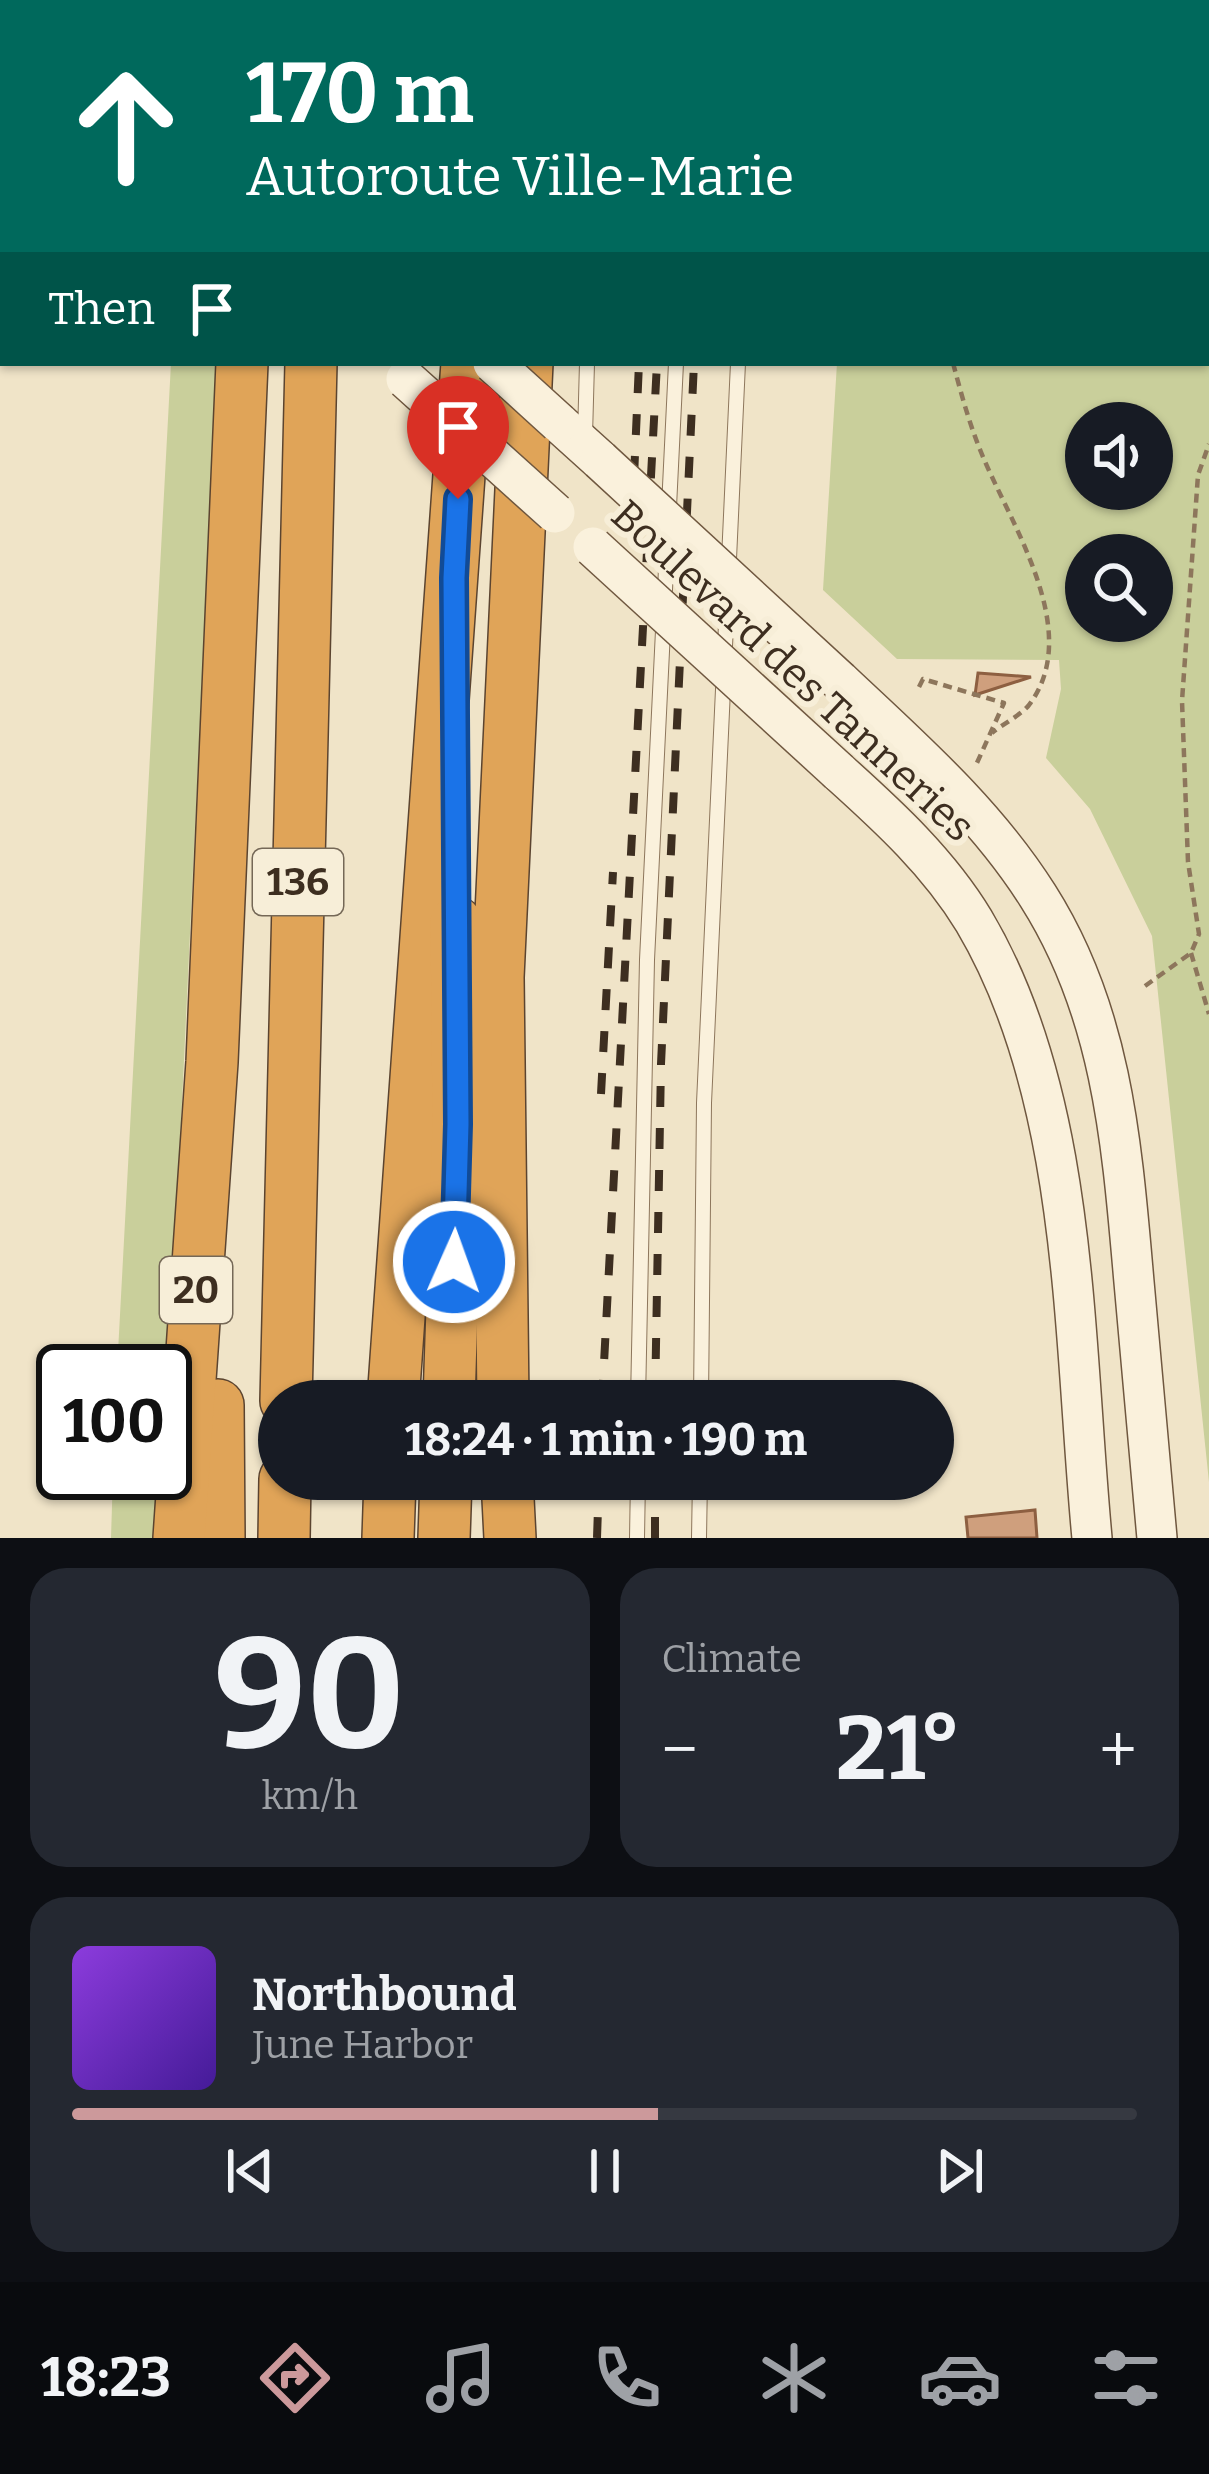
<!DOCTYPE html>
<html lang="en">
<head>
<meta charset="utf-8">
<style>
  :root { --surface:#171b24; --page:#242831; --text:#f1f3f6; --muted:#9ea1a6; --line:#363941; --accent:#cc999b }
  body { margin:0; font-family:Bitter,serif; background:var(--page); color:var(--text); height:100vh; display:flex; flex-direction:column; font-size:45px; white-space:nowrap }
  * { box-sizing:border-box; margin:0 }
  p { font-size:39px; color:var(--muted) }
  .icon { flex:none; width:66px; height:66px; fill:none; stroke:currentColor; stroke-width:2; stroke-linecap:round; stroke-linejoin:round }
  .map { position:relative; height:1538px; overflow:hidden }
  .panel { display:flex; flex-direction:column; gap:30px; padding:30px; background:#0d0f14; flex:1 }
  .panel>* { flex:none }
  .hud { position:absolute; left:0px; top:0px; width:1209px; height:366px; box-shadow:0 3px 9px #0004; background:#00695c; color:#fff; overflow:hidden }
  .buttons { position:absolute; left:1065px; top:402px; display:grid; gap:24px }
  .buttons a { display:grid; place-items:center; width:108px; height:108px; border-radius:50%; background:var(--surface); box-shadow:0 3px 9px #0004; font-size:60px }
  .speed { position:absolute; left:36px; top:1344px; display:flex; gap:24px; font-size:60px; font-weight:700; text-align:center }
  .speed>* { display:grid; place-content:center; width:156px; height:156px; border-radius:50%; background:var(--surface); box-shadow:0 3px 9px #0004; line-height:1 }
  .speed .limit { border:6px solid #111; border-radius:18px; background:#fff; color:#111 }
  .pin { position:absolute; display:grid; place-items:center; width:102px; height:102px; color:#fff; margin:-123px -51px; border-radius:50% 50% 50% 0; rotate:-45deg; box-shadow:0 0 12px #0007 }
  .pin .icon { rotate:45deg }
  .me { position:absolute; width:132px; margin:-66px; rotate:2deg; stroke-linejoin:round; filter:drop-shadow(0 0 9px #0008) }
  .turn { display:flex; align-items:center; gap:42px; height:252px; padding:0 48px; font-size:54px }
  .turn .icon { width:156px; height:156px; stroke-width:2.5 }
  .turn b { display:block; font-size:84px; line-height:102px }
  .then { display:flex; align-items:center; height:114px; padding:0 48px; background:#0003; gap:24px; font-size:45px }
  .big { font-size:90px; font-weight:700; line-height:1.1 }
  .panel .card { flex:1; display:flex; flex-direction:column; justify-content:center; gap:18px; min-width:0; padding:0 42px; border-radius:36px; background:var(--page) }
  .panel .dial { align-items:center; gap:0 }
  .dial b { font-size:156px; line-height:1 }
  .song { display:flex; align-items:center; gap:36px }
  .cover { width:144px; height:144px; border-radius:18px; background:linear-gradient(135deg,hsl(270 70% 55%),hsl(260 70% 35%)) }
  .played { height:12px; border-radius:6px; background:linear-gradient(90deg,var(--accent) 55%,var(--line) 55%) }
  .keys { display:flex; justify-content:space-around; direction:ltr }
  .heat { display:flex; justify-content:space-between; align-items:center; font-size:66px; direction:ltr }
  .panel .tiles { flex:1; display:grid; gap:30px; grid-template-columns:1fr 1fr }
  .card:last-child { grid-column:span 2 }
  .trip { position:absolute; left:258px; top:1380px; width:696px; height:120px; border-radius:60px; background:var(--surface); box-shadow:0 3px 9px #0004; font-weight:700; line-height:120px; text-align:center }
  .dock { display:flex; height:192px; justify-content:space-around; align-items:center; background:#090b0e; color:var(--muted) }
  .dock .icon { width:84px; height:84px }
  .dock .selected { color:var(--accent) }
  .dock b { font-size:54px; color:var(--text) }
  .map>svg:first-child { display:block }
</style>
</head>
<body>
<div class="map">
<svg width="1209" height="1538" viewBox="0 0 1209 1538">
  <rect width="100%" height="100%" fill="#f0e4c8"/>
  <g fill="#c9cf9b" fill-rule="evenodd">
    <path d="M855 0H1209V1482L1152 936 1090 809 1046 758 1061 689 1059 660 897 659 823 590 837 363H1206V3ZM1086 423H1152V489H1086ZM1086 555H1152V621H1086Z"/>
    <polygon points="171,363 217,363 165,1461 165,1371 117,1371"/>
    <polygon points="113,1473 164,1473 162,1538 111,1538"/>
  </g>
  <g fill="#cf9f7d" stroke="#8d5f41" stroke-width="3">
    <polygon points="978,673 1031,677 975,695"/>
    <polygon points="1035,1510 1037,1538 968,1538 966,1517"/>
  </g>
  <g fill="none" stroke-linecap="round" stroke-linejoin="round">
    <g stroke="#8d765c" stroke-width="16">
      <g id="lane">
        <polyline points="407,3 408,0"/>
        <polyline points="597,3 597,0"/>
        <polyline points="696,3 697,0"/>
        <polyline points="758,3 759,0"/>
        <polyline points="585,436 587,363"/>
        <polyline points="638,1401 647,960 676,363"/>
        <polyline points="701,1401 704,1103 738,363"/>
        <polyline points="637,1538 638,1479"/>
        <polyline points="699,1538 700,1479"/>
      </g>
    </g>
    <g stroke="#6f573f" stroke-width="42">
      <g id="secondary">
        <polyline points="15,0 18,3"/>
        <polyline points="98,0 101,3"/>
        <polyline points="559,423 600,460"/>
        <path d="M840 681C911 748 985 812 1038 896 1113 1014 1122 1146 1134 1282 1142 1368 1150 1453 1157 1538"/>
        <path d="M839 772C889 817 939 863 974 921 1079 1098 1073 1338 1092 1538"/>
      </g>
    </g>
    <g stroke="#5b4430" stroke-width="54">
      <g id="highway">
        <polyline points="258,3 258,0"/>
        <polyline points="319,3 319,0"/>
        <polyline points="494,3 495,0"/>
        <polyline points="544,3 544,0"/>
        <polyline points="286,1401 311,363"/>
        <polyline points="393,1401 467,363"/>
        <polyline points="449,1401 458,1124 456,922"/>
        <polyline points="503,1401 498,977 527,363"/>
        <polyline points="218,1405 219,1538"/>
        <polyline points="507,1479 510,1538"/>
        <polyline points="179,1538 212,1062 242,363"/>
        <polyline points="284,1538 285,1479"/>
        <polyline points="388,1538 390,1479"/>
        <polyline points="444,1538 446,1479"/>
      </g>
    </g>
    <g stroke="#8d765c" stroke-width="4.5" stroke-dasharray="9 6" stroke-linecap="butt">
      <polyline points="138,0 141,3"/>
      <polyline points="952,3 952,0"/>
      <polyline points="1148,3 1148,0"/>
      <polyline points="1206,195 1209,208"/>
      <path d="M953 363C961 393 969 423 981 452 1009 522 1085 631 1029 705 1021 715 1003 724 992 733"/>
      <polyline points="919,687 923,679 1004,703 976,765"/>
      <polyline points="1191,953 1209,1014"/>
      <polyline points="1145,986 1191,953 1199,934 1188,862 1182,701 1198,475 1209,444"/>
    </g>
    <use href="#lane" stroke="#faf1dc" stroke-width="14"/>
    <use href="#secondary" stroke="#faf1dc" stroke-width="39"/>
    <use href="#highway" stroke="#e0a458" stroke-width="51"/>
    <g stroke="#3d2e20" stroke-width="8" stroke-dasharray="21 21" stroke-linecap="butt">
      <polyline points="660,3 660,0"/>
      <polyline points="713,3 714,0"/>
      <polyline points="634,477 639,363"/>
      <polyline points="601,1094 613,872"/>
      <polyline points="602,1401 657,363"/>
      <polyline points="655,1401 661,1064 694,363"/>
      <polyline points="597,1538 599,1479"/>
      <polyline points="655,1538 655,1479"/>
    </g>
    <g stroke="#6f573f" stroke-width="42" stroke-linecap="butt">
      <g id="secondary-bridge">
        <polyline points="493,363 559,423"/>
        <polyline points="406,379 555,513"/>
        <polyline points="600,460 840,681"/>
        <polyline points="593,547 839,772"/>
      </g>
    </g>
    <use href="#secondary-bridge" stroke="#faf1dc" stroke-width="39"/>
  </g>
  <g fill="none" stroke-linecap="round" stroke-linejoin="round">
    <g stroke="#114b97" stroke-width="30">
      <polyline id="route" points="454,1262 458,1124 454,578 458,499"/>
    </g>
    <use href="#route" stroke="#1a73e8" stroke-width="21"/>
  </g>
  <g text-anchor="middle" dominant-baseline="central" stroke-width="12" stroke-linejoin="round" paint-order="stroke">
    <g fill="#f7eed8" stroke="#756857" stroke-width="3">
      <rect x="253" y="849" width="90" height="66" rx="9"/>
      <rect x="160" y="1257" width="72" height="66" rx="9"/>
    </g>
    <g font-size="39" font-weight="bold" fill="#3d2e20">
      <text x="298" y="882">136</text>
      <text x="196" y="1290">20</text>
    </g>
    <g font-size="42" fill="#3d2e20" stroke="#f7eed8">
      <text transform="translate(793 671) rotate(43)">Boulevard des Tanneries</text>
    </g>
  </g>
</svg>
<div class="buttons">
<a><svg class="icon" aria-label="sound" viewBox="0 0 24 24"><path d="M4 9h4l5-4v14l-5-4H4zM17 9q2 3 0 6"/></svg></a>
<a><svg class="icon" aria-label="search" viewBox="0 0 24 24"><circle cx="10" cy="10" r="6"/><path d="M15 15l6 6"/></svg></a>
</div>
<div class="speed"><div class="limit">100</div></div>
<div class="pin" style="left:458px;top:499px;background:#d93025"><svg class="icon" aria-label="arrive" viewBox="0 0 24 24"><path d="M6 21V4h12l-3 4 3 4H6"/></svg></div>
<svg class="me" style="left:454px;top:1262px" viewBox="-20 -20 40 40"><circle r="17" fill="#1a73e8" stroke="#fff" stroke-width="3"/><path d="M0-11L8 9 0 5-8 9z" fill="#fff"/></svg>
<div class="trip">18:24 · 1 min · 190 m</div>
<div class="hud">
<div class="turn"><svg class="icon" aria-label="ahead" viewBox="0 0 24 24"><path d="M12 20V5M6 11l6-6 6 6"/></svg><div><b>170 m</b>Autoroute Ville-Marie</div></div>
<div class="then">Then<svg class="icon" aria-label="arrive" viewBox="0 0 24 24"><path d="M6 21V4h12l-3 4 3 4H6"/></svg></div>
</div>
</div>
<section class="panel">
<div class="tiles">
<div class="card dial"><b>90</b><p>km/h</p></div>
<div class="card"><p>Climate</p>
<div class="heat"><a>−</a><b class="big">21°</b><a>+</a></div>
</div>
<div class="card">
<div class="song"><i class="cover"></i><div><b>Northbound</b><p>June Harbor</p></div></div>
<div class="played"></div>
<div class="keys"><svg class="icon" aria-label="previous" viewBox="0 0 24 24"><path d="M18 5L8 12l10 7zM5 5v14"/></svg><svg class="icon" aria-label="pause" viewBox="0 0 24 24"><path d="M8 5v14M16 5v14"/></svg><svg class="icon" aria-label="next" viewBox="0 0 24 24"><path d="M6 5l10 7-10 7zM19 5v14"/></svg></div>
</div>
</div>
</section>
<nav class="dock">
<b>18:23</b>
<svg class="icon selected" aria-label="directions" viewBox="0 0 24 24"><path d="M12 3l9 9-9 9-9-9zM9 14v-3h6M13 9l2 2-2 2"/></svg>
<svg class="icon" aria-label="music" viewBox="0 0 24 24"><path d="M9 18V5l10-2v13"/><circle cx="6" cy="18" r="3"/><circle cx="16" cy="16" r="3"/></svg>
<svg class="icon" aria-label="phone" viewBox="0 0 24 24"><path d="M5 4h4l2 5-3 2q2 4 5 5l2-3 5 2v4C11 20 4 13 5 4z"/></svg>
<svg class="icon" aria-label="climate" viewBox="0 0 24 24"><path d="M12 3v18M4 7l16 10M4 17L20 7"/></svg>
<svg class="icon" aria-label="car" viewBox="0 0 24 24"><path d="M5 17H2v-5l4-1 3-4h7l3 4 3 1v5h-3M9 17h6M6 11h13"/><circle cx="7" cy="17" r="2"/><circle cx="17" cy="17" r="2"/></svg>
<svg class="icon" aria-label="filters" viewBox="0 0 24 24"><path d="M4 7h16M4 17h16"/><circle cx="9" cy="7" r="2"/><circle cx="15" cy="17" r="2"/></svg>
</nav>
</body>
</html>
